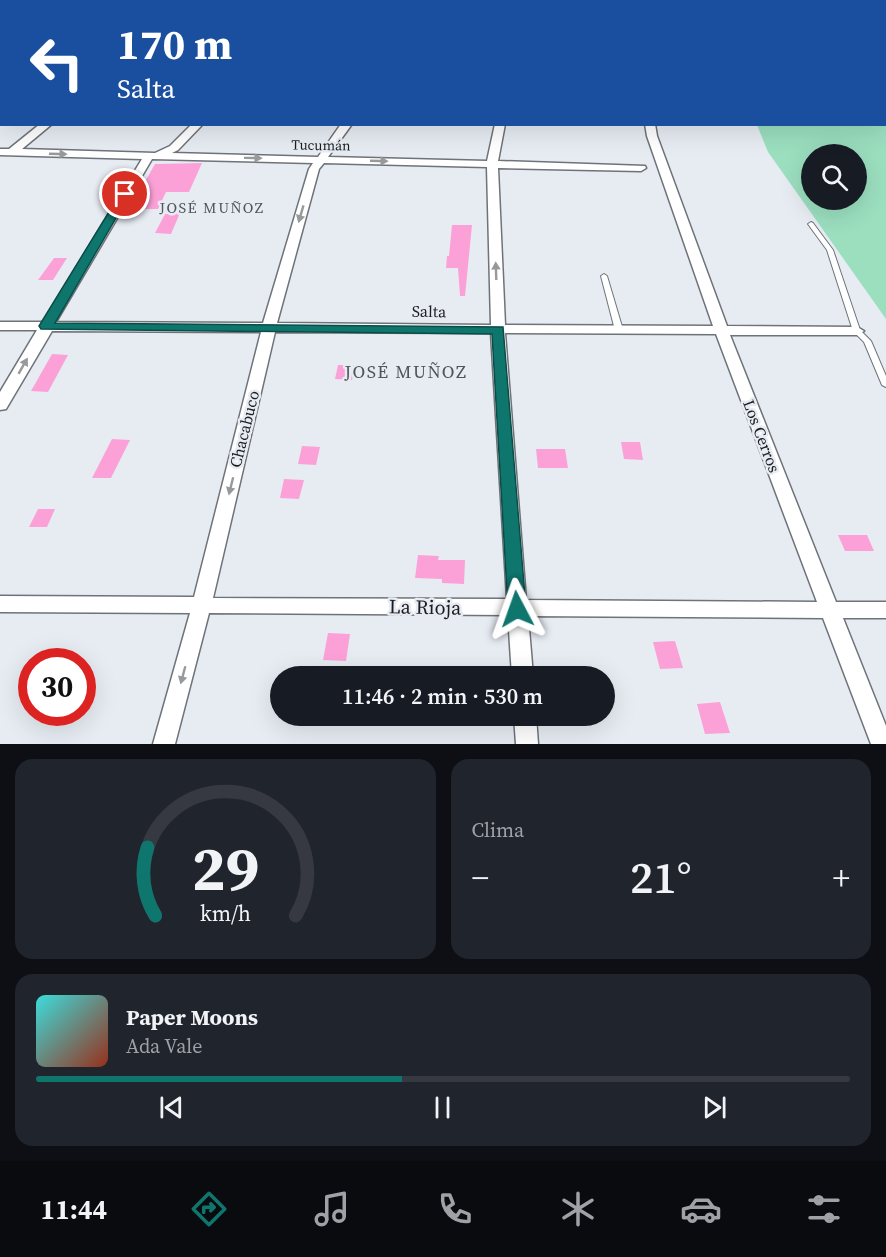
<!DOCTYPE html>
<html lang="es">
<head>
<meta charset="utf-8">
<style>
  :root { --surface:#171b24; --page:#20242c; --text:#f1f3f6; --muted:#9ea1a6; --line:#363941; --accent:#0f766e }
  body { margin:0; font-family:"Source Serif 4",serif; background:var(--page); color:var(--text); height:100vh; display:flex; flex-direction:column; font-size:22px; white-space:nowrap }
  * { box-sizing:border-box; margin:0 }
  p { font-size:20px; color:var(--muted) }
  .icon { flex:none; width:33px; height:33px; fill:none; stroke:currentColor; stroke-width:2; stroke-linecap:round; stroke-linejoin:round }
  .map { position:relative; height:744px; overflow:hidden }
  .side { display:flex; flex-direction:column; gap:15px; padding:15px; background:#0d0f14; flex:1 }
  .side>* { flex:none }
  .guide { position:absolute; left:0px; top:0px; width:886px; height:126px; box-shadow:0 6px 24px #0002; background:#1a4fa0; color:#fff; overflow:hidden }
  .fabs { position:absolute; left:801px; top:144px; display:grid; gap:12px }
  .fabs a { display:grid; place-items:center; width:66px; height:66px; border-radius:50%; background:var(--surface); box-shadow:0 6px 24px #0002; font-size:30px }
  .speed { position:absolute; left:18px; top:648px; display:flex; gap:12px; font-size:30px; font-weight:700; text-align:center }
  .speed>* { display:grid; place-content:center; width:78px; height:78px; border-radius:50%; background:var(--surface); box-shadow:0 6px 24px #0002; line-height:1 }
  .speed .limit { border:9px solid #d22; background:#fff; color:#111 }
  .pin { position:absolute; display:grid; place-items:center; width:51px; height:51px; color:#fff; margin:-26px; border:3px solid #fff; border-radius:50%; box-shadow:0 2px 6px #0007 }
  .me { position:absolute; width:66px; margin:-33px; rotate:356deg; stroke-linejoin:round; filter:drop-shadow(0 0 4px #0008) }
  .turn { display:flex; align-items:center; gap:21px; height:126px; padding:0 18px; font-size:27px }
  .turn .icon { width:78px; height:78px; stroke-width:2.5 }
  .turn b { display:block; font-size:42px; line-height:51px }
  .big { font-size:45px; font-weight:600; line-height:1.1 }
  .side .widget { flex:1; display:flex; flex-direction:column; justify-content:center; gap:9px; min-width:0; padding:0 21px; border-radius:18px; background:var(--page) }
  .side .dial { align-items:center; gap:0 }
  .dial svg { height:156px; overflow:visible; fill:none; stroke:var(--line); stroke-width:7; stroke-linecap:round; text-anchor:middle }
  .dial text { fill:var(--text); stroke:none }
  .song { display:flex; align-items:center; gap:18px }
  .cover { width:72px; height:72px; border-radius:9px; background:linear-gradient(135deg,hsl(180 70% 55%),hsl(10 70% 35%)) }
  .played { height:6px; border-radius:3px; background:linear-gradient(90deg,var(--accent) 45%,var(--line) 45%) }
  .keys { display:flex; justify-content:space-around; direction:ltr }
  .heat { display:flex; justify-content:space-between; align-items:center; font-size:33px; direction:ltr }
  .side .tiles { flex:1; display:grid; gap:15px; grid-template-columns:1fr 1fr }
  .widget:last-child { grid-column:span 2 }
  .trip { position:absolute; left:270px; top:666px; width:345px; height:60px; border-radius:30px; background:var(--surface); box-shadow:0 6px 24px #0002; font-weight:600; line-height:60px; text-align:center }
  .tabs { display:flex; height:96px; justify-content:space-around; align-items:center; background:#090b0e; color:var(--muted) }
  .tabs .icon { width:42px; height:42px }
  .tabs .active { color:var(--accent) }
  .tabs b { font-size:27px; color:var(--text) }
  .map>svg:first-child { display:block }
</style>
</head>
<body>
<div class="map">
<svg width="886" height="744" viewBox="0 0 886 744">
  <rect width="100%" height="100%" fill="#e7ecf3"/>
  <path fill="#9bdfbf" fill-rule="evenodd" d="M708 0H886V319L768 152 757 125 885 124V2ZM812 154H856V200H812Z"/>
  <g fill="#fca1d8">
    <polygon points="202,163 189,192 166,192 158,209 133,209 143,192 139,192 155,164"/>
    <polygon points="180,213 171,234 155,233 165,214"/>
    <polygon points="452,225 472,225 465,296 460,296 458,268 446,268 447,256 449,256"/>
    <polygon points="54,258 67,258 53,280 38,280"/>
    <polygon points="52,354 68,355 48,392 31,391"/>
    <polygon points="338,365 355,365 352,380 335,379"/>
    <polygon points="112,439 130,440 111,478 92,478"/>
    <polygon points="621,442 640,442 643,460 624,459"/>
    <polygon points="302,446 320,447 316,465 298,464"/>
    <polygon points="536,449 565,449 568,468 538,468"/>
    <polygon points="284,479 304,480 299,499 280,498"/>
    <polygon points="38,509 55,509 47,527 29,527"/>
    <polygon points="838,535 867,535 874,551 845,551"/>
    <polygon points="418,555 439,556 438,560 465,560 464,584 442,583 442,579 415,578"/>
    <polygon points="328,633 350,634 346,661 323,660"/>
    <polygon points="675,641 683,668 660,669 653,642"/>
    <polygon points="720,702 730,733 705,734 697,704"/>
  </g>
  <g fill="none" stroke-linecap="round" stroke-linejoin="round">
    <g stroke="#6e737a" stroke-width="2">
      <g id="lane">
        <polygon points="811,222 813,223 833,250 860,330 871,341 886,376 886,387 882,385 864,342 853,331 827,250 808,224"/>
        <polygon points="604,274 607,276 623,330 622,332 616,332 615,330 601,276"/>
      </g>
    </g>
    <g stroke="#6e737a" stroke-width="3">
      <g id="street">
        <polygon points="93,0 101,0 92,2"/>
        <polygon points="203,0 211,0 202,2"/>
        <polygon points="318,0 326,0 317,2"/>
        <polygon points="345,0 373,0 375,2 346,2"/>
        <polygon points="433,0 441,0 432,2"/>
        <polygon points="544,0 552,0 543,2"/>
        <polygon points="2,56 2,62 0,63 0,57"/>
        <path d="M40 124H52L22 149 155 153 170 146 192 124H203L178 150 172 153 318 157 341 124H352L328 157 487 161 495 124H505L498 161 645 166 646 168 641 171 498 168 505 325 713 326 647 136 645 124H655L657 136 727 326 857 327 864 331 857 335H730L836 602H886V618H843L886 726V744H871L823 618 528 616 533 676H512L508 615 209 613 175 744H153L190 613 0 612V596L194 597 261 332 52 331 6 409 0 410V392L37 330H0V322H43L142 159 0 155V149H9ZM152 159 313 163 309 169 263 323 56 322ZM324 163 487 167 491 325 277 323 319 169ZM275 332 491 333 507 599 213 598ZM505 333 716 334 817 602 526 600Z"/>
        <polygon points="514,716 536,716 538,744 516,744"/>
      </g>
    </g>
    <use href="#lane" fill="#fff" fill-rule="evenodd"/>
    <use href="#street" fill="#fff" fill-rule="evenodd"/>
  </g>
  <defs><path id="oneway-solid" d="M-6-.8H1V-3.2L6.5 0L1 3.2V.8H-6Z" transform="scale(1.5)"/></defs>
  <g fill="#98999b">
    <use href="#oneway-solid" transform="translate(58 154) rotate(2)"/>
    <use href="#oneway-solid" transform="translate(253 158) rotate(1)"/>
    <use href="#oneway-solid" transform="translate(379 161) rotate(2)"/>
    <use href="#oneway-solid" transform="translate(301 214) rotate(106)"/>
    <use href="#oneway-solid" transform="translate(496 271) rotate(-92)"/>
    <use href="#oneway-solid" transform="translate(23 366) rotate(-60)"/>
    <use href="#oneway-solid" transform="translate(231 486) rotate(104)"/>
    <use href="#oneway-solid" transform="translate(183 675) rotate(105)"/>
  </g>
  <polygon fill="#0f766e" stroke="#0a4d48" stroke-width="1.5" points="125,191 130,194 55,323 503,327 526,609 523,614 517,616 510,614 508,609 492,334 41,329 39,326 120,194"/>
  <g text-anchor="middle" dominant-baseline="central" stroke-width="5" stroke-linejoin="round" paint-order="stroke">
    <g font-size="14" fill="#1b1d20" stroke="#e7ecf3">
      <text transform="translate(321 145) rotate(1)">Tucumán</text>
    </g>
    <g font-size="15" letter-spacing="1.5" fill="#50555b" stroke="#e7ecf3">
      <text x="212" y="207">JOSÉ MUÑOZ</text>
    </g>
    <g font-size="16" fill="#1b1d20" stroke="#e7ecf3">
      <text transform="translate(429 311) rotate(1)">Salta</text>
      <text transform="translate(244 429) rotate(-76)">Chacabuco</text>
      <text transform="translate(762 436) rotate(69)">Los Cerros</text>
    </g>
    <g font-size="18" letter-spacing="1.5" fill="#50555b" stroke="#e7ecf3">
      <text x="406" y="371">JOSÉ MUÑOZ</text>
    </g>
    <g font-size="20" fill="#1b1d20" stroke="#e7ecf3">
      <text transform="translate(425 607) rotate(1)">La Rioja</text>
    </g>
  </g>
</svg>
<div class="fabs">
<a><svg class="icon" aria-label="search" viewBox="0 0 24 24"><circle cx="10" cy="10" r="6"/><path d="M15 15l6 6"/></svg></a>
</div>
<div class="speed"><div class="limit">30</div></div>
<div class="pin" style="left:125px;top:194px;background:#d93025"><svg class="icon" aria-label="arrive" viewBox="0 0 24 24"><path d="M6 21V4h12l-3 4 3 4H6"/></svg></div>
<svg class="me" style="left:517px;top:609px" viewBox="-20 -20 40 40"><path d="M0-17L14 15 0 8-14 15z" fill="#0f766e" stroke="#fff" stroke-width="4"/></svg>
<div class="trip">11:46 · 2 min · 530 m</div>
<div class="guide">
<div class="turn"><svg class="icon" aria-label="left" viewBox="0 0 24 24"><path d="M17 20v-9H6M10 6l-5 5 5 5"/></svg><div><b>170 m</b>Salta</div></div>
</div>
</div>
<section class="side">
<div class="tiles">
<div class="widget dial"><svg viewBox="0 0 100 80">
<path d="M14 69A42 42 0 1 1 86 69"/>
<path d="M14 69A42 42 0 0 1 10 34" stroke="#0f766e"/>
<text x="50" y="56" font-size="32" font-weight="700">29</text>
<text x="50" y="72" font-size="11">km/h</text>
</svg></div>
<div class="widget"><p>Clima</p>
<div class="heat"><a>−</a><b class="big">21°</b><a>+</a></div>
</div>
<div class="widget">
<div class="song"><i class="cover"></i><div><b>Paper Moons</b><p>Ada Vale</p></div></div>
<div class="played"></div>
<div class="keys"><svg class="icon" aria-label="previous" viewBox="0 0 24 24"><path d="M18 5L8 12l10 7zM5 5v14"/></svg><svg class="icon" aria-label="pause" viewBox="0 0 24 24"><path d="M8 5v14M16 5v14"/></svg><svg class="icon" aria-label="next" viewBox="0 0 24 24"><path d="M6 5l10 7-10 7zM19 5v14"/></svg></div>
</div>
</div>
</section>
<nav class="tabs">
<b>11:44</b>
<svg class="icon active" aria-label="directions" viewBox="0 0 24 24"><path d="M12 3l9 9-9 9-9-9zM9 14v-3h6M13 9l2 2-2 2"/></svg>
<svg class="icon" aria-label="music" viewBox="0 0 24 24"><path d="M9 18V5l10-2v13"/><circle cx="6" cy="18" r="3"/><circle cx="16" cy="16" r="3"/></svg>
<svg class="icon" aria-label="phone" viewBox="0 0 24 24"><path d="M5 4h4l2 5-3 2q2 4 5 5l2-3 5 2v4C11 20 4 13 5 4z"/></svg>
<svg class="icon" aria-label="climate" viewBox="0 0 24 24"><path d="M12 3v18M4 7l16 10M4 17L20 7"/></svg>
<svg class="icon" aria-label="car" viewBox="0 0 24 24"><path d="M5 17H2v-5l4-1 3-4h7l3 4 3 1v5h-3M9 17h6M6 11h13"/><circle cx="7" cy="17" r="2"/><circle cx="17" cy="17" r="2"/></svg>
<svg class="icon" aria-label="filters" viewBox="0 0 24 24"><path d="M4 7h16M4 17h16"/><circle cx="9" cy="7" r="2"/><circle cx="15" cy="17" r="2"/></svg>
</nav>
</body>
</html>
